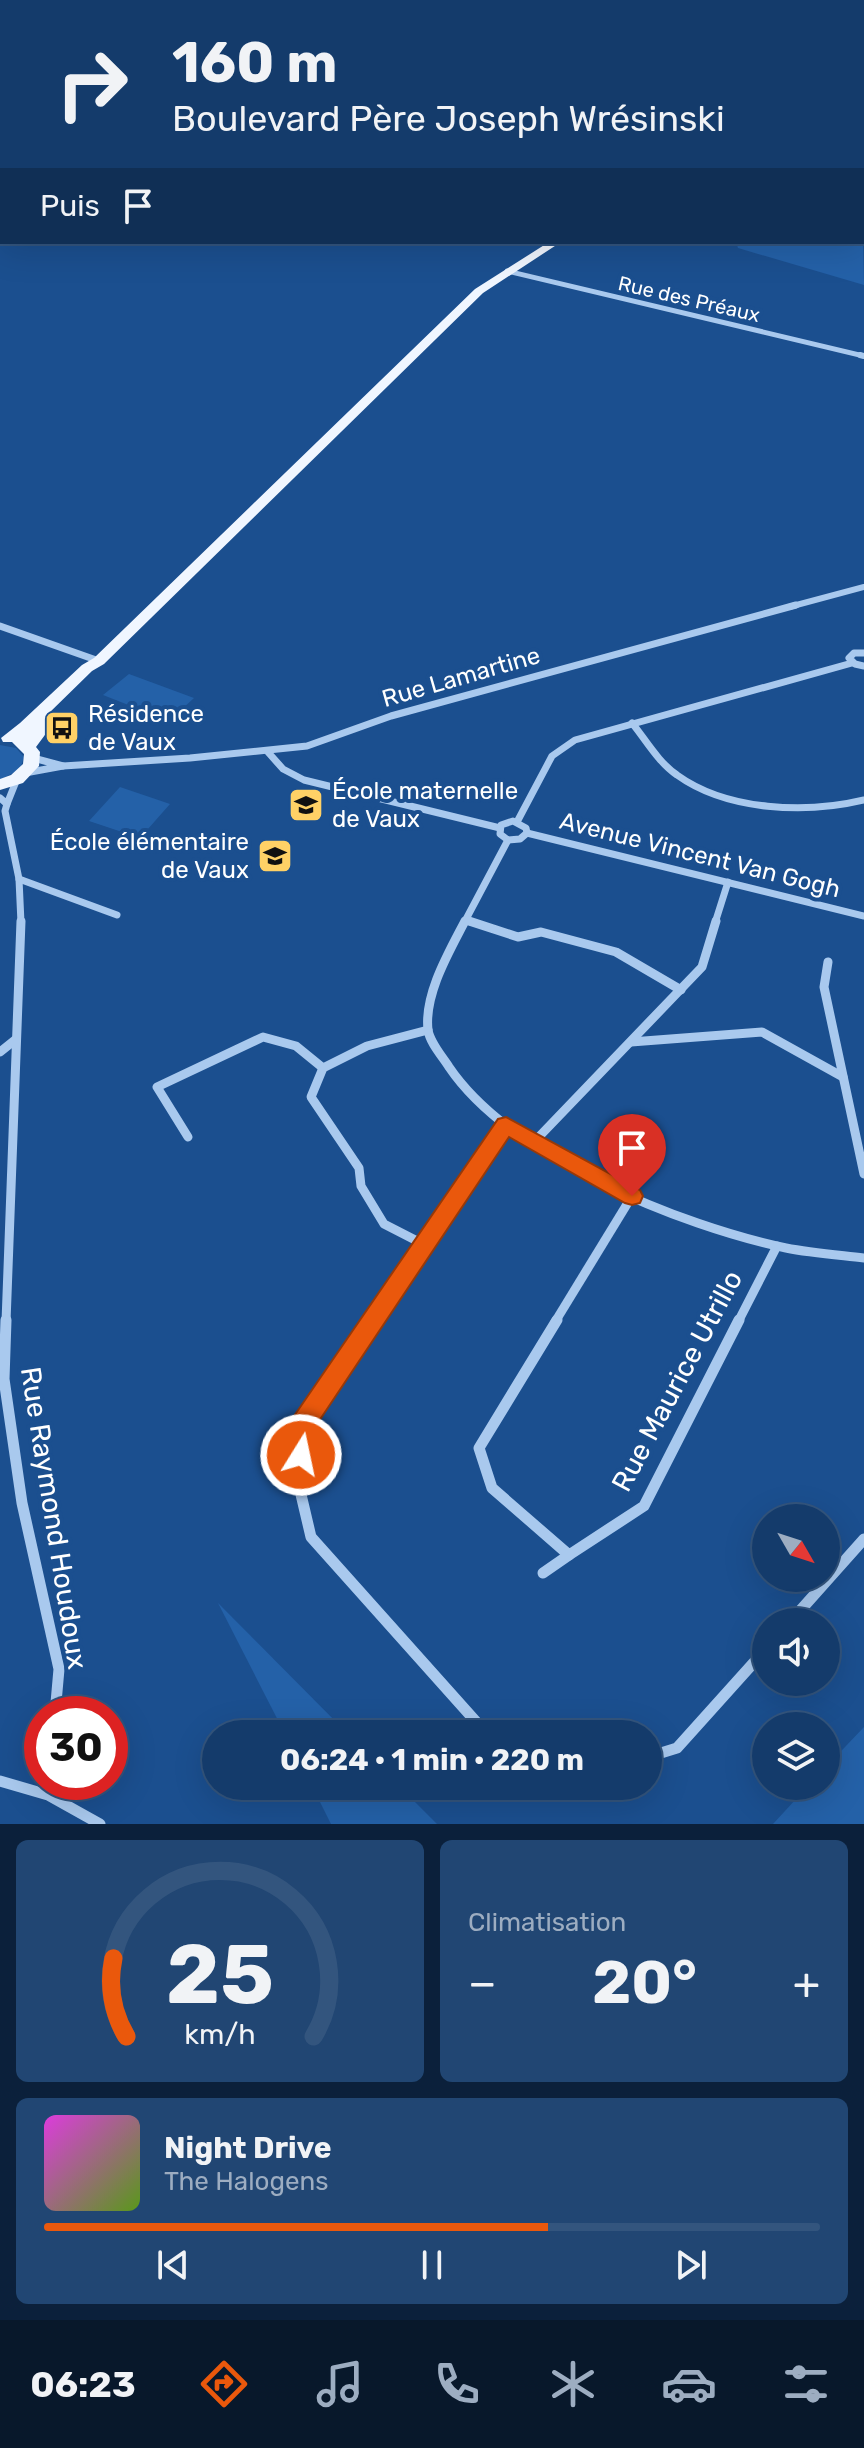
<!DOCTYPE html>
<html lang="fr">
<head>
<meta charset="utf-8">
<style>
  :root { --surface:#143b6b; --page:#214673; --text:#f1f3f6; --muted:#9dadc1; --line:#33557e; --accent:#ea580c }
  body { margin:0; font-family:Rubik,sans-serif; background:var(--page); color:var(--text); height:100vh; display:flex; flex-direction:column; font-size:30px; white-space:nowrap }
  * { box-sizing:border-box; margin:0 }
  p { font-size:26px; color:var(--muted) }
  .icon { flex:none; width:44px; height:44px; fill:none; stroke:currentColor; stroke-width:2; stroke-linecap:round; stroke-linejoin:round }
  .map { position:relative; height:1824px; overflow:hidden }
  .sheet { display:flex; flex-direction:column; gap:16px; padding:16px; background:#0b203b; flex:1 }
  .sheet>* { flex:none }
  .banner { position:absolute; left:0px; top:0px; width:864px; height:244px; box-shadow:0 8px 32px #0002,0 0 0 2px var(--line); background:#143b6b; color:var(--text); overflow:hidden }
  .needle { width:52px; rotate:129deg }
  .tools { position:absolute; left:752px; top:1504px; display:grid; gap:16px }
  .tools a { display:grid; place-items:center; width:88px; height:88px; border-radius:50%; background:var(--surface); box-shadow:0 8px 32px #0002,0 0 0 2px var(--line); font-size:40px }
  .speed { position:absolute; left:24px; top:1696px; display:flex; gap:16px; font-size:40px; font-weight:700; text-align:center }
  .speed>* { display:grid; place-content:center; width:104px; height:104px; border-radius:50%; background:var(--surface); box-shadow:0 8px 32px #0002,0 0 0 2px var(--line); line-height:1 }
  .speed .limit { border:12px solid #d22; background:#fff; color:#111 }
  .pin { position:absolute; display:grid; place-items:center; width:68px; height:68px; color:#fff; margin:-82px -34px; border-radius:50% 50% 50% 0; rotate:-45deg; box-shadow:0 0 8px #0007 }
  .pin .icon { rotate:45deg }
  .me { position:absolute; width:88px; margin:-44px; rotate:10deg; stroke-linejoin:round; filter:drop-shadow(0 0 6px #0008) }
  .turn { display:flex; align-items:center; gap:28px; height:168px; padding:0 40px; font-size:36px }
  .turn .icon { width:104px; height:104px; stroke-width:2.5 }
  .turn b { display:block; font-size:56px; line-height:68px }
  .then { display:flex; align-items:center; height:76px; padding:0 40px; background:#0003; gap:16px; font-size:30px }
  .big { font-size:60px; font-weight:700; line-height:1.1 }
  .sheet .card { flex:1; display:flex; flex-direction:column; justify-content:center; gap:12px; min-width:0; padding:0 28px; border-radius:12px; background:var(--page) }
  .sheet .dial { align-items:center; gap:0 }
  .dial svg { height:208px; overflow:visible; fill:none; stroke:var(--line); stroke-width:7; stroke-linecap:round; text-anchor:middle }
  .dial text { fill:var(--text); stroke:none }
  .song { display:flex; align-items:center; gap:24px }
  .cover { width:96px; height:96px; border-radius:12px; background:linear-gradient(135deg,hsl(300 70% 55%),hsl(90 70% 35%)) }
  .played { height:8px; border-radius:4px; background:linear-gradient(90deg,var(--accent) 65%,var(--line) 65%) }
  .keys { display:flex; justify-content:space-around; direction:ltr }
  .heat { display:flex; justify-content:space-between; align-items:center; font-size:44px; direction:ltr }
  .sheet .tiles { flex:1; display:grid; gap:16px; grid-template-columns:1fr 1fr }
  .card:last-child { grid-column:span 2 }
  .trip { position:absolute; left:202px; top:1720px; width:460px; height:80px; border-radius:40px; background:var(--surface); box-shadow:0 8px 32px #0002,0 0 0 2px var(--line); font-weight:700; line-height:80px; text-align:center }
  .tabs { display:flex; height:128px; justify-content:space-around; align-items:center; background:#08182b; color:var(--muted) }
  .tabs .icon { width:56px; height:56px }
  .tabs .selected { color:var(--accent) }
  .tabs b { font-size:36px; color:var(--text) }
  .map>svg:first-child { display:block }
</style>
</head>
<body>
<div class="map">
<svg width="864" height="1824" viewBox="0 0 864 1824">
  <rect width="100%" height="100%" fill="#1b4f8f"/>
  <g fill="#2461a8">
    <polygon points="862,190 864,285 738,248 736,242 862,242"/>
    <polygon points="129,674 194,698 169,721 103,695"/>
    <polygon points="0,745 16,748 24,757 20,769 0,780"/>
    <polygon points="120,787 170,804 140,838 89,821"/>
    <polygon points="218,1603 348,1734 285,1734"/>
    <polygon points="864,1727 864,1824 773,1824 808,1786 826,1786 826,1767"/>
    <polygon points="312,1786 399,1786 437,1824 331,1824"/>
  </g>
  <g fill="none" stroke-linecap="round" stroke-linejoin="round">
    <polyline stroke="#a9c9ee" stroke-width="5" points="507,271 864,356"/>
    <g stroke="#a9c9ee" stroke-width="6">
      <polyline points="860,355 864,356"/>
      <polyline points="789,607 864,587"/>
    </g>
    <g stroke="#a9c9ee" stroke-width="7">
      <polyline points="0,626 99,661"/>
      <polyline points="864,653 854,653 849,658 855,664 864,666"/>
      <path d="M632 723C646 740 658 762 677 775 727 811 806 814 864 800"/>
      <polyline points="267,751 283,769 304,780 500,828"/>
      <polyline points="63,766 190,758 307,746 391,716 796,605"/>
      <polyline points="25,773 63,766 33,758"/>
      <polyline points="0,798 7,804 17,779"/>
      <polyline points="7,804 5,811 19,879 21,923"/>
      <polygon points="513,821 526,828 527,833 520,839 508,840 500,834 501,825"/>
      <polyline points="517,822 552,756 575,740 852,663"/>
      <polyline points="527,833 864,916"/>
      <polyline points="19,879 117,915"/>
      <polyline points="467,921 475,923"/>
      <polyline points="464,923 508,840"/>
      <polyline points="715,923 728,882"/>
    </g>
    <g stroke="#a9c9ee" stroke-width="9">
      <path d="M465 921C449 952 424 994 428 1030 430 1043 442 1056 449 1067 510 1157 681 1226 786 1248 811 1253 838 1255 864 1258"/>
      <polyline points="469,921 518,937 541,932 616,952 681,990"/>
      <polyline points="828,962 824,987 864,1174"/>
      <polyline points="631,1042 762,1032 843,1077"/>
      <polyline points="0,1052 15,1040"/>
      <polyline points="188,1137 157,1087 263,1037 296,1046 323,1068"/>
      <polyline points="533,1143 702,967 716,921"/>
      <polyline points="423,1244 384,1224 361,1186 359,1168 311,1097 323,1068 367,1046 428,1030"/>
      <polyline points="6,1322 21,921"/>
      <polyline points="372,1322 506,1125"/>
      <polyline points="555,1322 632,1196"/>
      <polyline points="738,1322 777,1246"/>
    </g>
    <g stroke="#a9c9ee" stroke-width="11">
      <polyline points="6,1320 4,1379 22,1503 59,1669 55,1714"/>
      <polyline points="374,1320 303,1424 299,1486 311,1537 487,1734"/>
      <polyline points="557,1320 479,1448 492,1488 569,1555 644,1506 739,1320"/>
      <polyline points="543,1573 569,1555"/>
      <polyline points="790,1622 864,1539"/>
      <polyline points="648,1757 677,1748 766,1649"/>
      <polyline points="0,1781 48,1795 100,1824"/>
    </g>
    <g fill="#a9c9ee" fill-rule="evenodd">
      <rect x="0" y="4" width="2" height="4"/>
      <rect x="862" y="184" width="2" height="4"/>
    </g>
    <g fill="#f0f6ff" fill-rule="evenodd">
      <polygon points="862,4 864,4 862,9"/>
      <polygon points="549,242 561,242 483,293 104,664 92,671 47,715 56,720 36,747 40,752 39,766 23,783 0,790 0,779 11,775 23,764 24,754 12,742 3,742 1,738 20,723 82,665 94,658 475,289"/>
    </g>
    <g fill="#f8faff" fill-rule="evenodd">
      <rect x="0" y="7" width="2" height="4"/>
      <rect x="0" y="52" width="2" height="6"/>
      <polygon points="2,117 2,123 0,124 0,118"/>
    </g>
  </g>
  <g fill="#245895">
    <polygon points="58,0 106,0 106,1 58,2"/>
    <polygon points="676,0 721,0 719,2 694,2"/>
    <polygon points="782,0 824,0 828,2 782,2"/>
  </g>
  <polygon fill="#1d4779" points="82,0 106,0 106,1 82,2"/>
  <polygon fill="#2a66ad" stroke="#1d4779" stroke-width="2" points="796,0 824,0 828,2 799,2"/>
  <polygon fill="#ea580c" stroke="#983908" stroke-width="2" points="506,1117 640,1190 643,1196 640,1203 632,1205 625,1203 509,1137 315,1427 310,1463 301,1467 292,1463 289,1455 294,1416 498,1119"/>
  <defs>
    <g id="bus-square" transform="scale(1.8)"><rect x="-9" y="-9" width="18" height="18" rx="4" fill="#ffd166" stroke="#1b4f8f"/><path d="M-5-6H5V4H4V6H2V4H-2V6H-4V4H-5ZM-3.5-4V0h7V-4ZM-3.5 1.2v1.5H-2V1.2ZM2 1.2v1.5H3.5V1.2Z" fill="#111"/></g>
    <g id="school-square" transform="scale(1.8)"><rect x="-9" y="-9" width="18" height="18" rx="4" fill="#ffd166" stroke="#1b4f8f"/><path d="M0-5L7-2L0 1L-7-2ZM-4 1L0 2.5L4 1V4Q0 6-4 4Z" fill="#111"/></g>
  </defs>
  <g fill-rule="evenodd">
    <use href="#bus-square" x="62" y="728"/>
    <use href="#school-square" x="306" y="805"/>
    <use href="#school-square" x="275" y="856"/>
  </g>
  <g text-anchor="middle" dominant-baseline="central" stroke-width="8" stroke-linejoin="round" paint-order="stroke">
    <g font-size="20" fill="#fff" stroke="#1b4f8f">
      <text transform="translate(689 299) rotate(13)">Rue des Préaux</text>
    </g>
    <g font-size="24" fill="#fff" stroke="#1b4f8f">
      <text transform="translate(461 677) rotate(-16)">Rue Lamartine</text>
      <text transform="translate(700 855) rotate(14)">Avenue Vincent Van Gogh</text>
    </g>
    <g font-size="24" fill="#fff" stroke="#1b4f8f" text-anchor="start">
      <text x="88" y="714">Résidence<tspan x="88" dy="28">de Vaux</tspan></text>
      <text x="332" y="791">École maternelle<tspan x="332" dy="28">de Vaux</tspan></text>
      <text x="249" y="842" text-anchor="end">École élémentaire<tspan x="249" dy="28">de Vaux</tspan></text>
    </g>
    <g font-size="28" fill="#fff" stroke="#1b4f8f">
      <text transform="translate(677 1381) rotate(-62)">Rue Maurice Utrillo</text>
      <text transform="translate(54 1518) rotate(81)">Rue Raymond Houdoux</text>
    </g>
  </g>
</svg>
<div class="tools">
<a><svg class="needle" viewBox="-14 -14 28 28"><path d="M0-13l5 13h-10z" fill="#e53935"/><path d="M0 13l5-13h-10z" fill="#9dadc1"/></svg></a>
<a><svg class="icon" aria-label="sound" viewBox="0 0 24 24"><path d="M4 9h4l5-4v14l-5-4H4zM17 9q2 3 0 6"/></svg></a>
<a><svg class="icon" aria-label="layers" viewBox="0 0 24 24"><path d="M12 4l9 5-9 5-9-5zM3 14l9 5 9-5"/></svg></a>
</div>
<div class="speed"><div class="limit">30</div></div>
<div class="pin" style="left:632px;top:1196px;background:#d93025"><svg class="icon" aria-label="arrive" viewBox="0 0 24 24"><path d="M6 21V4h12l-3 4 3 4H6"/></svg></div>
<svg class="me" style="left:301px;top:1455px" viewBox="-20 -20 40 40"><circle r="17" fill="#ea580c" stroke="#fff" stroke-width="3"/><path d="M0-11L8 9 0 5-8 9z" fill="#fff"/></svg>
<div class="trip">06:24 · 1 min · 220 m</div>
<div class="banner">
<div class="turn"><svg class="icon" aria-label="right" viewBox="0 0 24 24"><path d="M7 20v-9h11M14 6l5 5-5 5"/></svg><div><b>160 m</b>Boulevard Père Joseph Wrésinski</div></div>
<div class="then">Puis<svg class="icon" aria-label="arrive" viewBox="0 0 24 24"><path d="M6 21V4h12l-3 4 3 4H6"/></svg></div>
</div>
</div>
<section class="sheet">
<div class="tiles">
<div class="card dial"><svg viewBox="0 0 100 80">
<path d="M14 69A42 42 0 1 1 86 69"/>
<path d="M14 69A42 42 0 0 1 9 39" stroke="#ea580c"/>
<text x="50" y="56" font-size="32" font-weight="700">25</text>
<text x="50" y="72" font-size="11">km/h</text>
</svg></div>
<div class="card"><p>Climatisation</p>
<div class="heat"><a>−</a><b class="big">20°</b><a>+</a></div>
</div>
<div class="card">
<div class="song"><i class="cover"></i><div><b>Night Drive</b><p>The Halogens</p></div></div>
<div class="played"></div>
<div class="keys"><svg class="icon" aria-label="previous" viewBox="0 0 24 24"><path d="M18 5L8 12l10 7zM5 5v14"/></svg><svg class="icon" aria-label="pause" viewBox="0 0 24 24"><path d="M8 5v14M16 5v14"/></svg><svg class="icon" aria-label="next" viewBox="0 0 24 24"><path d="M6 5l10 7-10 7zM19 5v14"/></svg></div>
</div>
</div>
</section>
<nav class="tabs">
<b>06:23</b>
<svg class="icon selected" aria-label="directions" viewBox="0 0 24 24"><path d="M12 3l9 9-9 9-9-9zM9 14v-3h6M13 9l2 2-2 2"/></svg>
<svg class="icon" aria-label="music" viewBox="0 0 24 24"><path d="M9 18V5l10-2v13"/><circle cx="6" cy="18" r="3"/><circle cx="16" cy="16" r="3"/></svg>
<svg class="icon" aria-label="phone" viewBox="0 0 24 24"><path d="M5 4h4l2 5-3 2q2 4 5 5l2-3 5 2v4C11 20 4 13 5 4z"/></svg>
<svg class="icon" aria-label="climate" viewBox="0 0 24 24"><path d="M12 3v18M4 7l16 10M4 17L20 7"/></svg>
<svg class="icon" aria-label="car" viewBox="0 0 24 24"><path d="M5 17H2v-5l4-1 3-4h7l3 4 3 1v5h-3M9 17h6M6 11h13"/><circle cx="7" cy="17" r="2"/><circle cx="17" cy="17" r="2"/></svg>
<svg class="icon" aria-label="filters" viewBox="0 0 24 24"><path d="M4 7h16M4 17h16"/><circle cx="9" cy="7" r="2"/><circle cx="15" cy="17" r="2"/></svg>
</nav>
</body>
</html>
